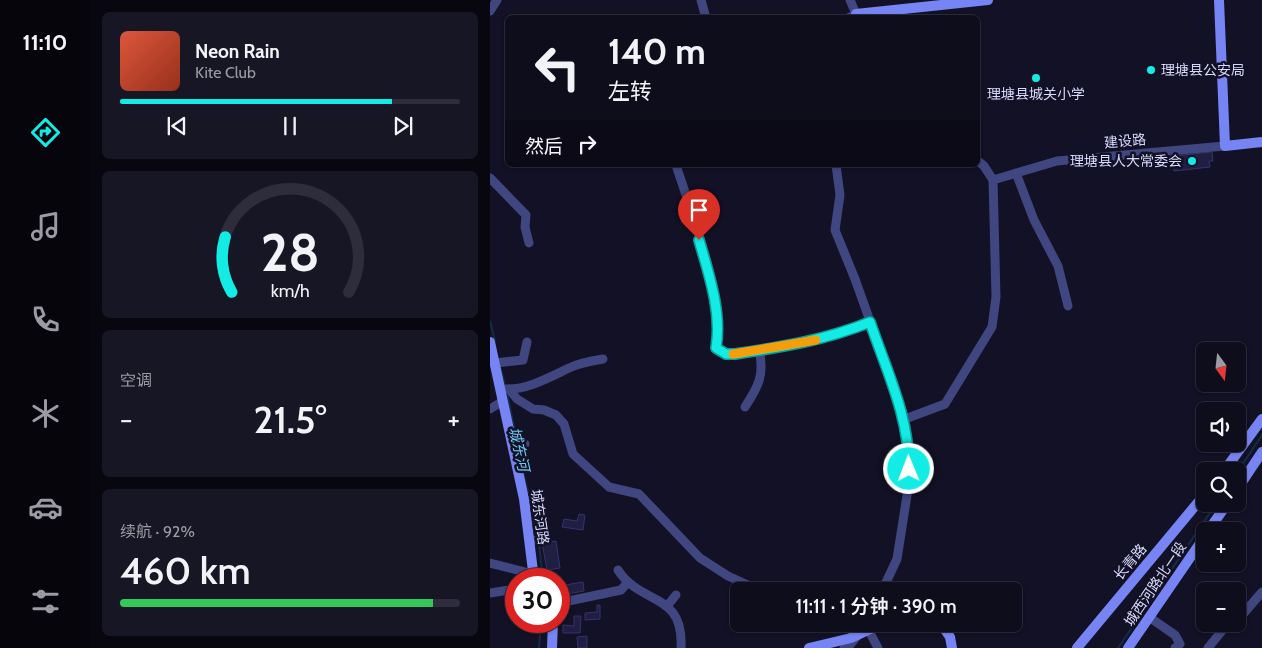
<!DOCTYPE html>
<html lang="zh">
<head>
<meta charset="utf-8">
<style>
  :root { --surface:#0e0d1c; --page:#171625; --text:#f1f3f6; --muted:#9b9ca3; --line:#2e2d3b; --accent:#13ece5 }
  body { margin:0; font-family:Cabin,"Noto Sans SC",sans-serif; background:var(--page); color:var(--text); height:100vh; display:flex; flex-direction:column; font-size:19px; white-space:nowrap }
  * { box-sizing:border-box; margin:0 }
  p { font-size:16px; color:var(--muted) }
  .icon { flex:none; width:28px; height:28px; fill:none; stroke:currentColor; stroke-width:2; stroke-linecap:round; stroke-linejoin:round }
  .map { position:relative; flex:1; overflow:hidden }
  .sheet { display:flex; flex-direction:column; gap:12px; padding:12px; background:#08070f; width:400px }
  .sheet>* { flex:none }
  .top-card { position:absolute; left:15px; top:15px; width:475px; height:152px; border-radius:8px; box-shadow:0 1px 4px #0004,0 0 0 1px var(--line); background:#0e0d1c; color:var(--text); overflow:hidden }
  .needle { width:32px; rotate:165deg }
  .controls { position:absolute; left:706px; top:342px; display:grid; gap:10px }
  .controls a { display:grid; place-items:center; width:50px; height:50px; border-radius:8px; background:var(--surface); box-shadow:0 1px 4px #0004,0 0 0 1px var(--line); font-size:25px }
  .speed { position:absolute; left:15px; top:568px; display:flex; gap:10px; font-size:25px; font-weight:700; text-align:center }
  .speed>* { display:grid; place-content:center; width:65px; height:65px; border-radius:50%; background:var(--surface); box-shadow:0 1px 4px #0004,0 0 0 1px var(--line); line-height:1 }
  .speed .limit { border:8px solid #d22; background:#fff; color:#111 }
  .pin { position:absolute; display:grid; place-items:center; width:42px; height:42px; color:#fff; margin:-51px -21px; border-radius:50% 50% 50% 0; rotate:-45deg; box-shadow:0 0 5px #0007 }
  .pin .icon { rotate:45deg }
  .me { position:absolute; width:55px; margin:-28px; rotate:359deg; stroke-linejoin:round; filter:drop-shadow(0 0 4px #0008) }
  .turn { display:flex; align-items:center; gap:18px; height:105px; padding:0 20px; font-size:22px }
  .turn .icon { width:65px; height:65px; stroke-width:2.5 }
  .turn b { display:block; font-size:35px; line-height:42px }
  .then { display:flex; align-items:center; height:48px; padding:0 20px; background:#0003; gap:10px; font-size:19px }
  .big { font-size:38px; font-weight:600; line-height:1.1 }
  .sheet .card { flex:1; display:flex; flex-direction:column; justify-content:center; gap:8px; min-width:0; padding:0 18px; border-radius:8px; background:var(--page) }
  .sheet .dial { align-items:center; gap:0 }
  .dial svg { height:130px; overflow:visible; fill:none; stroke:var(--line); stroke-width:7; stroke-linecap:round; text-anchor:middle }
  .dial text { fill:var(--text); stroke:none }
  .song { display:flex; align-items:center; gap:15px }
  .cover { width:60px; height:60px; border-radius:8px; background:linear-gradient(135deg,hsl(10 70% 55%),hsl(10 70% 35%)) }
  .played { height:5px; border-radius:2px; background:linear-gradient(90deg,var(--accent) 80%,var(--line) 80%) }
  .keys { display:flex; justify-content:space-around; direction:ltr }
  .heat { display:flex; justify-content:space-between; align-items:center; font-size:28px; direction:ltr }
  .charge { height:8px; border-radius:4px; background:linear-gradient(90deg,#34c759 92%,var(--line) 0) }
  .trip { position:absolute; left:240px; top:582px; width:292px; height:50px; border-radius:8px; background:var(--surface); box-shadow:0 1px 4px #0004,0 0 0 1px var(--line); font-weight:600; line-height:50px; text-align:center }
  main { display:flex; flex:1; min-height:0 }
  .dock { display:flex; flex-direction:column; width:90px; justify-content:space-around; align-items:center; background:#06050b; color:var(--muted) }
  .dock .icon { width:35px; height:35px }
  .dock .selected { color:var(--accent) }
  .dock b { font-size:22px; color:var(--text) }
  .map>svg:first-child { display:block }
</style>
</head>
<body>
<main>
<nav class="dock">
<b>11:10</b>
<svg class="icon selected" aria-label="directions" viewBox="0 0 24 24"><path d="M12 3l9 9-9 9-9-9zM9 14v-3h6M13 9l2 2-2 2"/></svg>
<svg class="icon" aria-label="music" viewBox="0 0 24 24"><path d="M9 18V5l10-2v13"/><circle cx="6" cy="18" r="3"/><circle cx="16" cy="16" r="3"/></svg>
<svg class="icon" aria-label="phone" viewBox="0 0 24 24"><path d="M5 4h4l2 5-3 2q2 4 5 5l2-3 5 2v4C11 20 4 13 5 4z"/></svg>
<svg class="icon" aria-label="climate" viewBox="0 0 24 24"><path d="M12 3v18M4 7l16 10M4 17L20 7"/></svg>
<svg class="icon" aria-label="car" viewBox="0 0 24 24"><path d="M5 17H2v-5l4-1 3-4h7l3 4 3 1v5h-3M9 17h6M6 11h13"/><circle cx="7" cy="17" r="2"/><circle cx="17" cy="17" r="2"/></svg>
<svg class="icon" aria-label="filters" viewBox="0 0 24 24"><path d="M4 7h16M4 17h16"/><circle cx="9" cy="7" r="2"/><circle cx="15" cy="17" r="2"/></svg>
</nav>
<section class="sheet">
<div class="card">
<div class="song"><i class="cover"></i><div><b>Neon Rain</b><p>Kite Club</p></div></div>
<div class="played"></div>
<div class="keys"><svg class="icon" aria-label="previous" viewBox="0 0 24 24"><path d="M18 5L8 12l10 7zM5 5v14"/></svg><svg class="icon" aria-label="pause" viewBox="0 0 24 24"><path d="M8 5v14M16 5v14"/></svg><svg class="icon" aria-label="next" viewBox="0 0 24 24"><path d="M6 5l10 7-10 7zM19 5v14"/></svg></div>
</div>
<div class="card dial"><svg viewBox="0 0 100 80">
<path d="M14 69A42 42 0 1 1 86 69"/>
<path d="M14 69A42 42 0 0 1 10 35" stroke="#13ece5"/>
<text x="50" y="56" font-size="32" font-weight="700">28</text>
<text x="50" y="72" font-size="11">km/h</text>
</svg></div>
<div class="card"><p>空调</p>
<div class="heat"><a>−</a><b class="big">21.5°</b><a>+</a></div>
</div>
<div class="card"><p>续航 · 92%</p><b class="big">460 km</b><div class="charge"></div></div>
</section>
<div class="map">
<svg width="772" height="648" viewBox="0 0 772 648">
  <rect width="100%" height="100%" fill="#121125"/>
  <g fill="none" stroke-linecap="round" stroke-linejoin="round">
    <g stroke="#122d47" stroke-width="2">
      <polyline points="0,321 5,341"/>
      <polyline points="10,366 15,385"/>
      <polyline points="17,392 27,442"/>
      <polyline points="28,449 48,537"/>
      <polyline points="748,471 772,435"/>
      <polyline points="49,544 53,579"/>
      <polyline points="49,648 51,621"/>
      <polyline points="628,648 726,504"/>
    </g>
  </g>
  <g fill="#211e44" stroke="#36326e">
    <polygon points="722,152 723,161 719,161 720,167 684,171 683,156"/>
    <polygon points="89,514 95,515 93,530 72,527 74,519 87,521"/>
    <polygon points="66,541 70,568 57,570 52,543"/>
    <polygon points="93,582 94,591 77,594 75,585"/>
    <polygon points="107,605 110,605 110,619 95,620 95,613 107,612"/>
    <polygon points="84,616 91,616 90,633 73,633 73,625 84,626"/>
    <polygon points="97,636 97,648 88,648 87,637"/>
  </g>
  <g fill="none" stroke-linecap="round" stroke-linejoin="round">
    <g stroke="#404680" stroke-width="9">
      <polyline points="211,0 216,18"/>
      <polyline points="0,11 7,0"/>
      <polyline points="358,18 366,14 360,0"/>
      <path d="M186 165C202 215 235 297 226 348L239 354 301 345 348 334 381 322"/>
      <polyline points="346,165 350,195 345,230 365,279 415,419 419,449 418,489 407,559 392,591"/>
      <polyline points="526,173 544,220 568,266 578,306"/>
      <polyline points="0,178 36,215 35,227 39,243"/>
      <polyline points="503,180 567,161 735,146"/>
      <polyline points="5,363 33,360 37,342"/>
      <path d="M16 389C37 390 60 377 79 368 89 363 101 361 113 359"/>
      <polyline points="19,389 27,399 43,409 54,410 66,415 74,424 83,454 119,487 149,494 210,558 238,576 271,591"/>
      <path d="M255 407C268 387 275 375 269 350"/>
      <polyline points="0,409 13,401"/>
      <polyline points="415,419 455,404 502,327 506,297 503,180 494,166 488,161"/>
      <polyline points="23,446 35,444"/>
      <polyline points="40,541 52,540"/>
      <polyline points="0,563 43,574"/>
      <path d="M128 570C151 606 194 591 191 648"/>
      <polyline points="0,593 26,589"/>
      <polyline points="69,603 131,590 138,582"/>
      <polyline points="178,605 186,595"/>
      <polyline points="659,617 685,635 690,644 685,648"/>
      <polyline points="748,620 772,592"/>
      <polyline points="379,631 388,648"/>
      <polyline points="361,638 368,624"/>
      <polyline points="354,648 360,645 368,635"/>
      <polyline points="718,648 735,627 742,624"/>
    </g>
    <g stroke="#7784f4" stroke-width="10">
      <polyline points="729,0 735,146 772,142"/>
      <polyline points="366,14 498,0"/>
      <polyline points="0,342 34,499 44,579"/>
      <polyline points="734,471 772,419"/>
      <polyline points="748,488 772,452"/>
      <polyline points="718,531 737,504"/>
      <polyline points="451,624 460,637 462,648"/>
      <polyline points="62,648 63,621"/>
      <polyline points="319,648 361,638 391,624"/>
      <polyline points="587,648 715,494"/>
      <polyline points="638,648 715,536"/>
    </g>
  </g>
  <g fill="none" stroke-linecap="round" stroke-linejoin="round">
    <g stroke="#0c9995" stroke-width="12">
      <path id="route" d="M209 240C219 275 232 312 226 348L236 354H245C292 347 336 340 380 322 397 372 419 416 419 469"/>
    </g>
    <use href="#route" stroke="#13ece5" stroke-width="9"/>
    <polyline stroke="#f59e0b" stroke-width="9" points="243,354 326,340"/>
  </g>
  <g fill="#13ece5" stroke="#121125" stroke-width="2">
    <circle cx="661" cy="70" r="5"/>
    <circle cx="546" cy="78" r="5"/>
    <circle cx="702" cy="161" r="5"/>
  </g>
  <g text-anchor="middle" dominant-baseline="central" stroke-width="5" stroke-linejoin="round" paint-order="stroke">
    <g font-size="14" fill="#d8d9fc" stroke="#121125" text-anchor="start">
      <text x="671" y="70">理塘县公安局</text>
      <text x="546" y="94" text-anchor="middle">理塘县城关小学</text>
      <text x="692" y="161" text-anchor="end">理塘县人大常委会</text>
    </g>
    <g font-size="14" fill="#d8d9fc" stroke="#121125">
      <text transform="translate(635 141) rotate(-5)">建设路</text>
      <text transform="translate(50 517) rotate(82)">城东河路</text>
      <text transform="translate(640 562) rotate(-50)">长青路</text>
      <text transform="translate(665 584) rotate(-56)">城西河路北一段</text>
    </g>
    <g font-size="15" font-style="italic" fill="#6ec8f3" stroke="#121125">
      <text transform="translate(29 449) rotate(77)">城东河</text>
    </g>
  </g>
</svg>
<div class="controls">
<a><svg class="needle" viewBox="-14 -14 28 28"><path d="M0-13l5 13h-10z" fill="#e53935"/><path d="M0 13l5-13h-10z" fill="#9b9ca3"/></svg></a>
<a><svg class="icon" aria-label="sound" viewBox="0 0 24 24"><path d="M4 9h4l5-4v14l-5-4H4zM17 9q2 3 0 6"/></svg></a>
<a><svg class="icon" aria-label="search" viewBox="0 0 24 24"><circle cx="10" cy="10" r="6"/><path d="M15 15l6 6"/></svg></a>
<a>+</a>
<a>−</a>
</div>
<div class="speed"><div class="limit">30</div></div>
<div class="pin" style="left:209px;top:240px;background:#d93025"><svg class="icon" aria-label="arrive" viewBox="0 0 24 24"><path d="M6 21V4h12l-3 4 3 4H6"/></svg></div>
<svg class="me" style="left:419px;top:469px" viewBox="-20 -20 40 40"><circle r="17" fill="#13ece5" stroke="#fff" stroke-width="3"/><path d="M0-11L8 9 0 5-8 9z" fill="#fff"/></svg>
<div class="trip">11:11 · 1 分钟 · 390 m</div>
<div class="top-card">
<div class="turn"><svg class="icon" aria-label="left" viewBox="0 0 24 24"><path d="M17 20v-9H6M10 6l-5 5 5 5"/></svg><div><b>140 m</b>左转</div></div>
<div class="then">然后<svg class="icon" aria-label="right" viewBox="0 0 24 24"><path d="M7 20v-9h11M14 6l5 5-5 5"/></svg></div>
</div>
</div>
</main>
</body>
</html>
